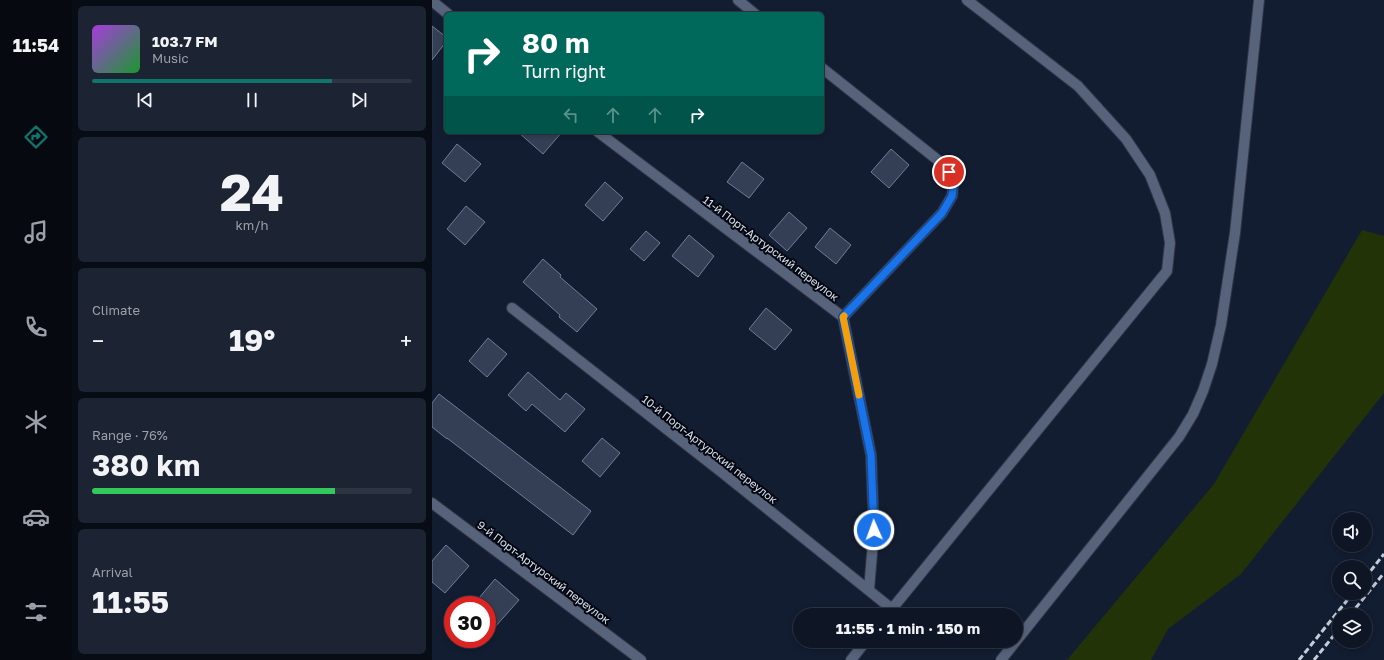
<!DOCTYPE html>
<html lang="en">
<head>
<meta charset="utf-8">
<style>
  :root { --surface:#0e1625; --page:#1c2332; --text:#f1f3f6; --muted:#9b9fa7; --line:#2e3542; --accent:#0f766e }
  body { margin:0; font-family:"Golos Text",sans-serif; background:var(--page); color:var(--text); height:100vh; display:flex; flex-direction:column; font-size:15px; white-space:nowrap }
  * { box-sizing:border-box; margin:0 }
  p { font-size:13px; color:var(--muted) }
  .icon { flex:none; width:22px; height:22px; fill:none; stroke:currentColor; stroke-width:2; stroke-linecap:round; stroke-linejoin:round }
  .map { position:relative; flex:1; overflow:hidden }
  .sheet { display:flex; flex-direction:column; gap:6px; padding:6px; background:#080c14; width:360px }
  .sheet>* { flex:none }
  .banner { position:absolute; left:12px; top:12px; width:380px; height:122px; border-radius:6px; box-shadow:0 2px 6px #0003,0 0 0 1px var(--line); background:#00695c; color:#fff; overflow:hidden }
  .fabs { position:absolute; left:900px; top:512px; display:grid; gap:8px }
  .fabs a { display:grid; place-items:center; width:40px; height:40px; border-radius:50%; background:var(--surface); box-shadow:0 2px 6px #0003,0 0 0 1px var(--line); font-size:20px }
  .speed { position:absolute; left:12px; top:596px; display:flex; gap:8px; font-size:20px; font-weight:700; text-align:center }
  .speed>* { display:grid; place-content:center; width:52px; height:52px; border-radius:50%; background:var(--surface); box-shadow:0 2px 6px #0003,0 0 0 1px var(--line); line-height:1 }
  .speed .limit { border:6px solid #d22; background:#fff; color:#111 }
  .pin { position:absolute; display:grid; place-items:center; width:34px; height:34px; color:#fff; margin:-17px; border:2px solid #fff; border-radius:50%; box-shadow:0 1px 4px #0007 }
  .me { position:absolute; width:44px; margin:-22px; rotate:358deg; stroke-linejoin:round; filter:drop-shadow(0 0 3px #0008) }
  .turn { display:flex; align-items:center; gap:14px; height:84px; padding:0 12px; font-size:18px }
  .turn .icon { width:52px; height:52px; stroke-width:2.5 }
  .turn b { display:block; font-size:28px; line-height:34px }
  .lanes { display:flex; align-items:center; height:38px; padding:0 12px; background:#0003; justify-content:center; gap:20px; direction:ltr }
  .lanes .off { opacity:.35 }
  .big { font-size:30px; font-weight:700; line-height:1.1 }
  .sheet .card { flex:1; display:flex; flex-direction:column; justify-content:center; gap:6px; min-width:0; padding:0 14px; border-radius:6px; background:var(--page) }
  .sheet .dial { align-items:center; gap:0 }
  .dial b { font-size:52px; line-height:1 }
  .song { display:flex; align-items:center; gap:12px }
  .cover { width:48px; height:48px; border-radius:6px; background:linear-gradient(135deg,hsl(280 70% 55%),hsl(130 70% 35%)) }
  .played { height:4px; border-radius:2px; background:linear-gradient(90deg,var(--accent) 75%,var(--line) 75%) }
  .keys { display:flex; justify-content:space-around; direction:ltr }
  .heat { display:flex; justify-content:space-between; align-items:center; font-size:22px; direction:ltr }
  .charge { height:6px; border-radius:3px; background:linear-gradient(90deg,#34c759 76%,var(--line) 0) }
  .trip { position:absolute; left:361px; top:608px; width:230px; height:40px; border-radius:20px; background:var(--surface); box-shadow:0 2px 6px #0003,0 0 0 1px var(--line); font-weight:700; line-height:40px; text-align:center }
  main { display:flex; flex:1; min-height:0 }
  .tab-bar { display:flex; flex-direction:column; width:72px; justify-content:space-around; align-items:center; background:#06090f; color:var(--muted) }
  .tab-bar .icon { width:28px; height:28px }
  .tab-bar .current { color:var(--accent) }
  .tab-bar b { font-size:18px; color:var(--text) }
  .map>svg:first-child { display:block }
</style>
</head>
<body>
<main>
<nav class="tab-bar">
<b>11:54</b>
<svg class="icon current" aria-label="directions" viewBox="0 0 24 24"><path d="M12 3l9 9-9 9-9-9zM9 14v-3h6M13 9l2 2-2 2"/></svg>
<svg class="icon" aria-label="music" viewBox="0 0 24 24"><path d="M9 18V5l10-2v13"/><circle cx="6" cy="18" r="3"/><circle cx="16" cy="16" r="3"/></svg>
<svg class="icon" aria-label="phone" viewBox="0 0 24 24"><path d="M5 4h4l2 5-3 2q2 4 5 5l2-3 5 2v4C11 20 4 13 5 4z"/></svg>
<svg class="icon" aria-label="climate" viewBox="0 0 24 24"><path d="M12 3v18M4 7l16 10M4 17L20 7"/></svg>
<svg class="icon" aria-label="car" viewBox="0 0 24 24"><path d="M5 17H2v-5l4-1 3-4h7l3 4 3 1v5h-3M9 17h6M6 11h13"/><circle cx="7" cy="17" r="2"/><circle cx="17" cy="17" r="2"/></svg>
<svg class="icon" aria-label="filters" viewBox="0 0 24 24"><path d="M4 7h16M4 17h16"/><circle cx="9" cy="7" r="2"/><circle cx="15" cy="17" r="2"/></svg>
</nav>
<section class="sheet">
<div class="card">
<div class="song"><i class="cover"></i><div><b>103.7 FM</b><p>Music</p></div></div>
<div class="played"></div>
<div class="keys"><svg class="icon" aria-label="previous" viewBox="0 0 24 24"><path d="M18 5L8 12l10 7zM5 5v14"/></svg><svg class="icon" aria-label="pause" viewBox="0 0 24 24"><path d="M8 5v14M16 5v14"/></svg><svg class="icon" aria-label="next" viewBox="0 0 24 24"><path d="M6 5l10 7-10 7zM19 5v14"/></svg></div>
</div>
<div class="card dial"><b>24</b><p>km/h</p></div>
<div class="card"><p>Climate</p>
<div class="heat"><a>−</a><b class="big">19°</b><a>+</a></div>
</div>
<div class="card"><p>Range · 76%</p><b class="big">380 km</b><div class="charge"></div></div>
<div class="card"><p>Arrival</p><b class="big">11:55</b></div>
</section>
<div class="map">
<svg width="952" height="660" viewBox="0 0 952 660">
  <rect width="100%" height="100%" fill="#131d31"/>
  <polygon fill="#223307" points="930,230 952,236 952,393 809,574 736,629 719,660 635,660 782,484"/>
  <g fill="#343f56" stroke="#6f7c95">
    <polygon points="0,26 14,37 14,42 0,60"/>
    <polygon points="86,132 130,132 111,154"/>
    <polygon points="25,144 49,164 33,182 10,163"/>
    <polygon points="459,149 477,165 457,188 439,172"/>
    <polygon points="310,162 332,179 317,198 295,182"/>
    <polygon points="173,182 191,198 171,221 153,205"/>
    <polygon points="34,206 53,222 33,245 15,229"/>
    <polygon points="357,212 375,228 355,251 337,235"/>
    <polygon points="398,228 419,245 404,264 383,247"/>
    <polygon points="214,231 228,243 212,261 198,249"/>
    <polygon points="257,235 282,256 266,277 240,256"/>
    <polygon points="111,259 129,275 128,277 165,309 145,332 127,317 128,315 91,282"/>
    <polygon points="334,308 360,330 343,350 317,329"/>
    <polygon points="56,338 75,354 55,377 37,361"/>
    <polygon points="96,372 128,400 134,393 153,409 133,432 100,404 94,411 76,395"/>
    <polygon points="7,394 159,511 141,535 15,438 15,439 0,427 0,403"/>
    <polygon points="170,438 188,453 168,477 150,461"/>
    <polygon points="14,545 37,566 13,593 0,582 0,561"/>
    <polygon points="63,579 87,600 63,627 55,621 55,605 41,605"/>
  </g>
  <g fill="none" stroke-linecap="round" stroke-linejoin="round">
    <g stroke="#313647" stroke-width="12">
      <g id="minor">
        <polyline points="306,0 323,14"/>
        <polyline points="0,1 16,14"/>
        <polyline points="390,68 512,165 522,179 520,196 510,213 411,317"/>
        <polyline points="166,132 411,317 439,455 442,530 437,590"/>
        <polyline points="80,308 292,474 460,609"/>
        <polyline points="0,503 209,660"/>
        <polyline points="455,615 735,271 738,243 733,213 718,175 694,139 646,86 535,0"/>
        <polyline points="419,660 434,641"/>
        <polyline points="569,660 747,437 761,414 771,391 780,364 789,325 803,233 827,0"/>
      </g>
    </g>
    <use href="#minor" stroke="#57637b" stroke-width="10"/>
    <g stroke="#c4ccdb" stroke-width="3" stroke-dasharray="6 3" stroke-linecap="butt">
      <polyline points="933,578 952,554"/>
      <polyline points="918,615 952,573"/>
      <polyline points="867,660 921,593"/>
      <polyline points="882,660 907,629"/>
    </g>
  </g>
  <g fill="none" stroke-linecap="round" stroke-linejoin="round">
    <g stroke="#114b97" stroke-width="10">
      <polyline id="route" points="442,530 439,455 411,317 510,213 520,196 522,180 517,172"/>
    </g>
    <use href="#route" stroke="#1a73e8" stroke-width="7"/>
    <polyline stroke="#f59e0b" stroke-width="7" points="412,316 411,317 427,395"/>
  </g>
  <g text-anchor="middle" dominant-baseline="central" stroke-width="4" stroke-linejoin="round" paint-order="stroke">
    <g font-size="11" fill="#d9e0ef" stroke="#040710">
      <text transform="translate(339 248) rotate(37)">11-й Порт-Артурский переулок</text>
      <text transform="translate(278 449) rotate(38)">10-й Порт-Артурский переулок</text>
      <text transform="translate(112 572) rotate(37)">9-й Порт-Артурский переулок</text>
    </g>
  </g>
</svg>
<div class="fabs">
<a><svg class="icon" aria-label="sound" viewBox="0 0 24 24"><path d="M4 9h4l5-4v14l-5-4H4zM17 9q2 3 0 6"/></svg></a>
<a><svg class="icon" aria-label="search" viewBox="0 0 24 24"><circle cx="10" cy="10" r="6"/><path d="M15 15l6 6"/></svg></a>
<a><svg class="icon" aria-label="layers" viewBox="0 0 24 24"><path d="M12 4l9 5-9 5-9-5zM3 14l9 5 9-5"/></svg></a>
</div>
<div class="speed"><div class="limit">30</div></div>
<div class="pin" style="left:517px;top:172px;background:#d93025"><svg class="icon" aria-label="arrive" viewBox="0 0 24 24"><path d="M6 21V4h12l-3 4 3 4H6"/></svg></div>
<svg class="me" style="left:442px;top:530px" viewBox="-20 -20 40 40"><circle r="17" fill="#1a73e8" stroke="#fff" stroke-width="3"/><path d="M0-11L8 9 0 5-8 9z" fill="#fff"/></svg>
<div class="trip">11:55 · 1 min · 150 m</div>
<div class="banner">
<div class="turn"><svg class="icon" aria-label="right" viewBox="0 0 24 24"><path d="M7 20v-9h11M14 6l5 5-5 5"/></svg><div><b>80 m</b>Turn right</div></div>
<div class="lanes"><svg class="icon off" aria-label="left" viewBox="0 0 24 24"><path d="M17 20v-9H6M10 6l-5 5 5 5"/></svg><svg class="icon off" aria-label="ahead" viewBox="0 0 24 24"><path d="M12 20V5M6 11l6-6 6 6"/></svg><svg class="icon off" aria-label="ahead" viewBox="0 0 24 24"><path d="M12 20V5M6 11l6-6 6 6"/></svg><svg class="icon" aria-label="right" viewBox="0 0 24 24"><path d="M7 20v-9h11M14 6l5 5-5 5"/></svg></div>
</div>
</div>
</main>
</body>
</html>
